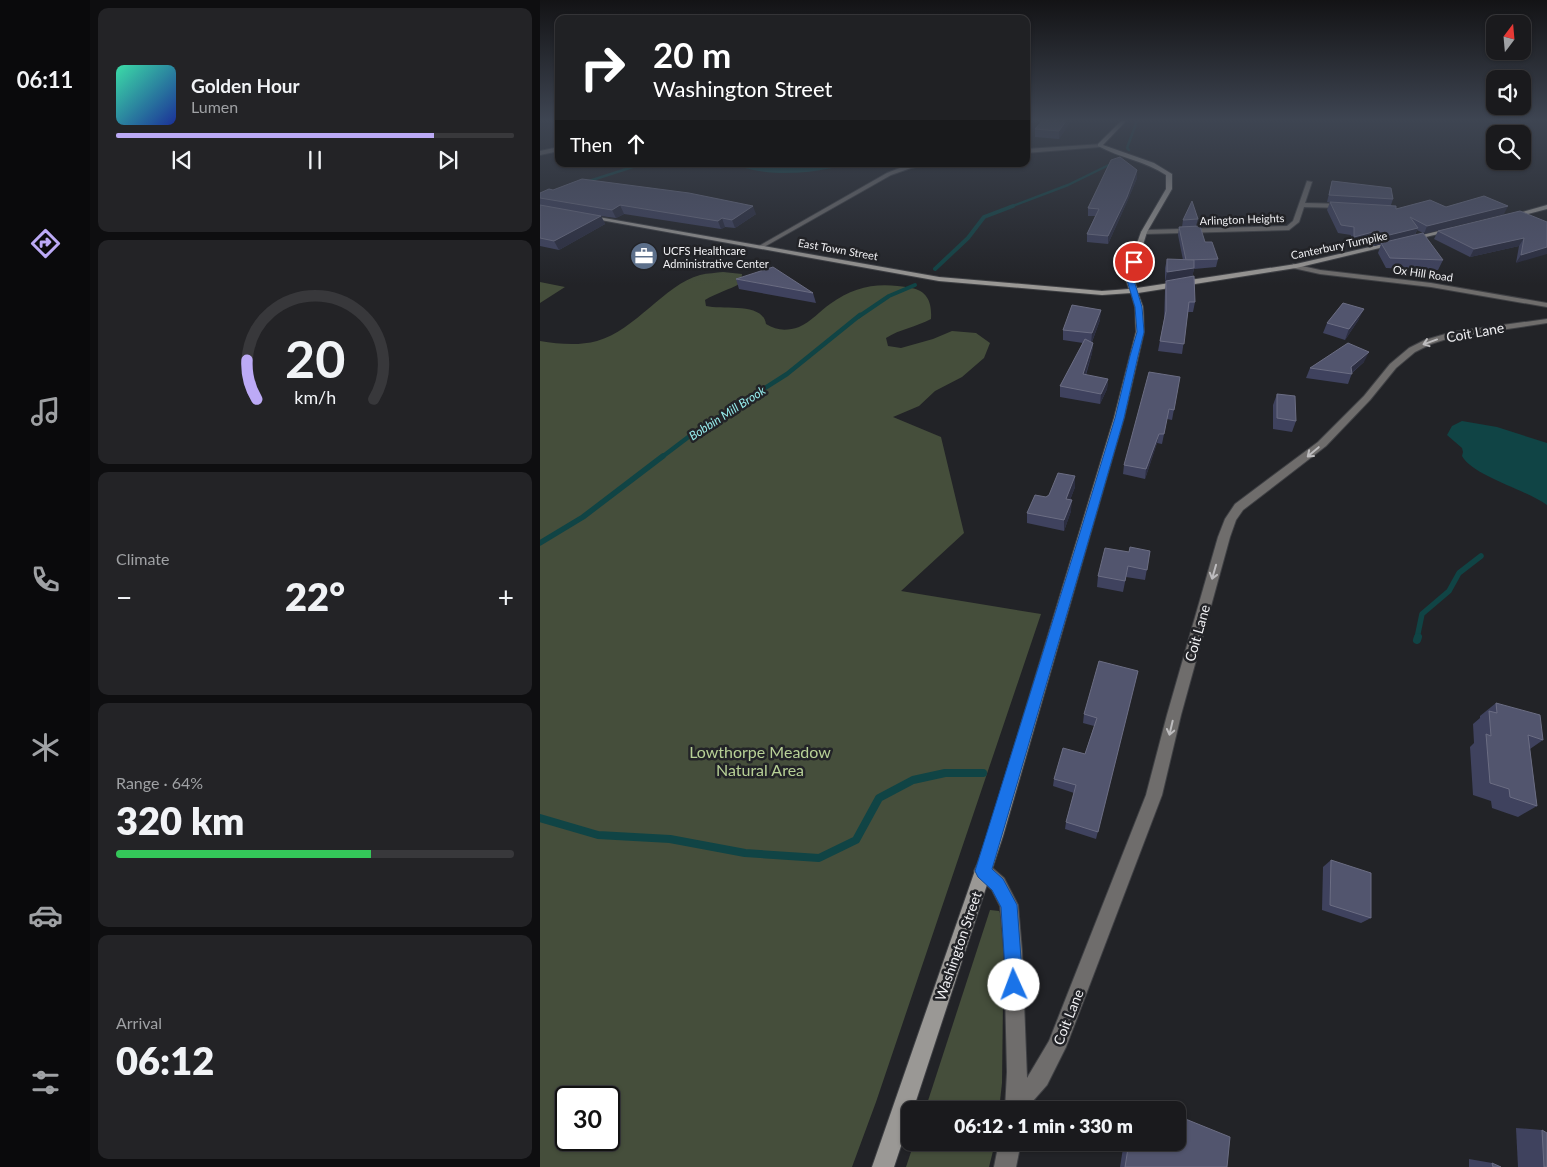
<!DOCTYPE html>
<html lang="en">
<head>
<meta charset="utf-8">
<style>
  :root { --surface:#1a1a1d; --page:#232326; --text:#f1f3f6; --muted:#9fa1a4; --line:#38383b; --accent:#bcaaf6 }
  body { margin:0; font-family:Lato,sans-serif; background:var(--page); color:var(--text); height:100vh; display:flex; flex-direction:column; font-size:19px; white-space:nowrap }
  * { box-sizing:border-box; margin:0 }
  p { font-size:16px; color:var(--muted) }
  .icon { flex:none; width:28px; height:28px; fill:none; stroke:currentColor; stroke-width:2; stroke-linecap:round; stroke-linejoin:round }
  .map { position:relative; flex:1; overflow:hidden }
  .sheet { display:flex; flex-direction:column; gap:8px; padding:8px; background:#0e0e10; width:450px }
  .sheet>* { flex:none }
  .top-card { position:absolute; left:15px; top:15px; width:475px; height:152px; border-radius:10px; box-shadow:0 1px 4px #0004,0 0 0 1px var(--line); background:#202124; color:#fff; overflow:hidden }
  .needle { width:32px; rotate:16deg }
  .controls { position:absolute; left:946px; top:15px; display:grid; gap:10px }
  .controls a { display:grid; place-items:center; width:45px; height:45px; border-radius:10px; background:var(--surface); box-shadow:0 1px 4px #0004,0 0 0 1px var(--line); font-size:25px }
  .speed { position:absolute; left:15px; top:1086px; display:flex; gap:10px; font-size:25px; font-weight:700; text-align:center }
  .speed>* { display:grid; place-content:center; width:65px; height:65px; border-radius:50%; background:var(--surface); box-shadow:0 1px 4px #0004,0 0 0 1px var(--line); line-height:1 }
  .speed .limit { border:2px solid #111; border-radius:8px; background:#fff; color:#111 }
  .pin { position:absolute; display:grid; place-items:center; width:42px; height:42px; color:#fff; margin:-21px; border:2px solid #fff; border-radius:50%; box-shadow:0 1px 5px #0007 }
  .me { position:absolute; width:55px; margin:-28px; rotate:358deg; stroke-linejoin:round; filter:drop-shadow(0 0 4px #0008) }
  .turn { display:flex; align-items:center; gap:18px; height:105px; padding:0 15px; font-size:22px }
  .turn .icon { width:65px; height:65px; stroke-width:2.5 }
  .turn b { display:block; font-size:35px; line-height:42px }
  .then { display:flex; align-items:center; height:48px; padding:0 15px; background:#0003; gap:10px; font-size:19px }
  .big { font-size:38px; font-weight:800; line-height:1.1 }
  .sheet .tile { flex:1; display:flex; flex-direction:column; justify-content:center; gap:8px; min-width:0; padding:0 18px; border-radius:10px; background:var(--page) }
  .sheet .dial { align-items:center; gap:0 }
  .dial svg { height:130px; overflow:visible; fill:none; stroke:var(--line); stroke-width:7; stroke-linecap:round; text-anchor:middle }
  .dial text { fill:var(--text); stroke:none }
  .song { display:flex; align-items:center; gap:15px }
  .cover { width:60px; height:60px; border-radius:8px; background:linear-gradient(135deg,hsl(160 70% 55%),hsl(230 70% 35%)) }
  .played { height:5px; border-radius:2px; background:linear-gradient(90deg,var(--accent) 80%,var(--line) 80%) }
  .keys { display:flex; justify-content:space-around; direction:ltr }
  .heat { display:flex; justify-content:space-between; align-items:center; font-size:28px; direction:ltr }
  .charge { height:8px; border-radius:4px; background:linear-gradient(90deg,#34c759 64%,var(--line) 0) }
  .trip { position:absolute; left:361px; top:1101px; width:285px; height:50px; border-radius:10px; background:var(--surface); box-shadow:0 1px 4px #0004,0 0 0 1px var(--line); font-weight:800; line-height:50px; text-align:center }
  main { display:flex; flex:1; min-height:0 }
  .dock { display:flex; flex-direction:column; width:90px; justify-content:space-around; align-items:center; background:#0a0a0c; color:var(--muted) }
  .dock .icon { width:35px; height:35px }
  .dock .on { color:var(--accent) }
  .dock b { font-size:22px; color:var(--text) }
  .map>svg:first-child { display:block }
</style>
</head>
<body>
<main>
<nav class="dock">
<b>06:11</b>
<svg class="icon on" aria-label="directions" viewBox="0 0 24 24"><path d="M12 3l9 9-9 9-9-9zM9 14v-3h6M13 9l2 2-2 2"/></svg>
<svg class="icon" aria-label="music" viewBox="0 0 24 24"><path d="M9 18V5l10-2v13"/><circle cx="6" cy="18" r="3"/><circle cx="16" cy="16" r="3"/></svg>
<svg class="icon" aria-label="phone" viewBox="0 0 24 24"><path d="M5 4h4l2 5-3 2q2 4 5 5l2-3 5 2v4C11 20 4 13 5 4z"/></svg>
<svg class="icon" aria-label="climate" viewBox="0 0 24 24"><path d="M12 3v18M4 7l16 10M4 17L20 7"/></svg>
<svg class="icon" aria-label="car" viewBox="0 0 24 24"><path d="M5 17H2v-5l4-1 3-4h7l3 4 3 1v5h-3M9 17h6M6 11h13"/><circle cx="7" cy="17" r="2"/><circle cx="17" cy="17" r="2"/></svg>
<svg class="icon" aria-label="filters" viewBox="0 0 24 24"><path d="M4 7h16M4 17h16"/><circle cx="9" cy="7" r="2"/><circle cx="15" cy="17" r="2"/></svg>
</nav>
<section class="sheet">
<div class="tile">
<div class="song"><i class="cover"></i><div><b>Golden Hour</b><p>Lumen</p></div></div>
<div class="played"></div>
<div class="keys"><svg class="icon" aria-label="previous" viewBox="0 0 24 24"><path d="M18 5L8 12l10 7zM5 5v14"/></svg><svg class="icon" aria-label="pause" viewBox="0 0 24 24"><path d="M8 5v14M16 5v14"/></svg><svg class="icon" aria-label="next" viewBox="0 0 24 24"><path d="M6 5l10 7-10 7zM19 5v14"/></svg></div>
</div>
<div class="tile dial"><svg viewBox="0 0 100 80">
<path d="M14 69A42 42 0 1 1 86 69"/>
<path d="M14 69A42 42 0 0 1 8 45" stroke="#bcaaf6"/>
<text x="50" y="56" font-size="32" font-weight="700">20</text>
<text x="50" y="72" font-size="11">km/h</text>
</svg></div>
<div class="tile"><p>Climate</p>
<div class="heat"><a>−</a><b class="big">22°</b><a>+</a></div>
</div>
<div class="tile"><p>Range · 64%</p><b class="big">320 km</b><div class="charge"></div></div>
<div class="tile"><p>Arrival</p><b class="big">06:12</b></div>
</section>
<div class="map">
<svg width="1007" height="1167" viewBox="0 0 1007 1167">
  <rect width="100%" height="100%" fill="#222327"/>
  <g fill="#454e3b" fill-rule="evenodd">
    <path d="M183 272 202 274 201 283C189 290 176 293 165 300L166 306C183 310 223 302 226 324 237 331 247 331 259 327 271 322 280 311 290 304 316 285 340 282 371 288 388 291 392 303 391 319 376 327 360 329 346 338L348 346 361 348 393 339 412 331 436 333 450 343 444 358 422 377 395 391 379 406 353 417 401 437 424 533 361 591 501 614 336 1102 312 1167H0V341C19 344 38 346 57 341 96 330 124 285 160 275 168 273 176 273 183 272ZM26 1098H69V1140H26Z"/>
    <polygon points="0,282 25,287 0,303"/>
    <polygon points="450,910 459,911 464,921 462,1083 459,1110 385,1110"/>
    <polygon points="374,1143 374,1142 455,1143 449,1167 366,1167"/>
  </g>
  <g fill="#104445">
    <path d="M198 164H294L292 168C263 174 227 176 199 166Z"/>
    <path d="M922 421 957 427 1007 443V505C985 489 933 476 922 456L923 452 922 448 907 435 912 426Z"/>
  </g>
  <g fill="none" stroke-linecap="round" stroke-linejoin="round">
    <g stroke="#104445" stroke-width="2.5">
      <polyline points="589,150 587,148 597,121"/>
      <polyline points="46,182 102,164"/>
      <polyline points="470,207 528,185 577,161"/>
    </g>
    <g stroke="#104445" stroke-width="4">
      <polyline points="395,269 428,238 444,217 473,206"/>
      <polyline points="318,317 349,296 375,285"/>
    </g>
    <polyline stroke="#104445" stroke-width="4.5" points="122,457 151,435 247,374 320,315"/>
    <g stroke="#104445" stroke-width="5.5">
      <polyline points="0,543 43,517 123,456"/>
      <polyline points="877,638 882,614 909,591 919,573 941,556"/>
    </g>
    <g stroke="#104445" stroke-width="8">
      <polyline points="877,640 878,637"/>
      <polyline points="0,818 58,835 130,839 205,853 279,858 316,840 339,798 373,780 405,773 443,773"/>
    </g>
    <g stroke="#3f4044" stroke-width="2">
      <g id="street">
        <polygon points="562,144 560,147 486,153 486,149"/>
        <polygon points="19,147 19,151 0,155 0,151"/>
        <polygon points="370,164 390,164 371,168 351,175 224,247 219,246 347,173"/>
        <polygon points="767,181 772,182 765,203 805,204 808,206 805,208 764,207 759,222 749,230 604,234 601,232 604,230 747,226 753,221"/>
        <polygon points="753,264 780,270 891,283 1007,303 1007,307 891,287 780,274 753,268"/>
        <polygon points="1007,319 1007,323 913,337 891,344 875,352 856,368 830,400 786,446 703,510 696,520 690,537 641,715 622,795 526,1047 507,1085 485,1110 465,1110 467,1072 464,951 460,906 452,890 437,877 434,871 437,865 443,862 449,865 464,878 478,905 482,951 487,1078 509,1041 606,795 627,715 678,537 685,519 695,504 778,442 824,396 850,364 869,348 885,340 912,332"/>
        <polygon points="459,1142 481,1142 476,1167 454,1167"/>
      </g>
    </g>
    <g stroke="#3f4044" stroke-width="2">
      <g id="secondary">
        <path d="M581 121H586L563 145 614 163 632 174V189L607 232 593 277 597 288 756 264 912 228 915 230 756 268 598 293 603 307 604 332 584 418 463 836 373 1110H370V1119L354 1167H332L447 836 574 418 596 332 595 307 591 293 562 295 399 281 44 217 47 215 399 277 562 291 589 289 585 277 601 232 626 189V175C605 161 580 158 558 146V144Z"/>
        <polygon points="1007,205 1007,209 968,219 965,217"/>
      </g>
    </g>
    <use href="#street" fill="#6f6d6c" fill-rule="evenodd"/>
    <use href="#secondary" fill="#9a9895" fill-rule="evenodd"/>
  </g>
  <g fill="#3f425e" fill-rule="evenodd">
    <polygon points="531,121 519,139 495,137 495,129"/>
    <polygon points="597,178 586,204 568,244 547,242 547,234 555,216 548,216 548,208"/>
    <path d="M792 181 853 199 851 205 856 209 906 207 964 214 883 233 903 260 898 270 846 268 838 253 841 244 834 246 830 240 811 245V235L798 233 787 210 790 202 837 205 787 202ZM877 230 883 233 875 235Z"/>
    <polygon points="0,193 216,214 195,228 185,227 181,229 84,214 76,218 61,216 65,224 19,250 0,246"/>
    <polygon points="658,219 656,226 665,242 678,259 676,267 654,269 652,277 655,302 653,312 648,312 642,354 618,351 624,319 625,291 626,282 625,282 625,268 627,259 643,260 638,235 639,227 642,227 643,220"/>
    <polygon points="1007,222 976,263 979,246 930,257 894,239 898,231"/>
    <polygon points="196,279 273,293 276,303 199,289"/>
    <polygon points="819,319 805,340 783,333 787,323"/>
    <polygon points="560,320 552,342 553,343 552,353 546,375 568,379 567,389 560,404 520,397 520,386 543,343 523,340 523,330"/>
    <polygon points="824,362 812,373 808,384 766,378 770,368"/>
    <polygon points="640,377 632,420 627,419 622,444 617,443 605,479 583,474 584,465"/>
    <polygon points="737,394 756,421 752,432 733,429 733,405"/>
    <polygon points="535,476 535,487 530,500 531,511 524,531 487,523 487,513 506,497"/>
    <polygon points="610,551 605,580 586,577 583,592 557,587 558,576 589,552"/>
    <polygon points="598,671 556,839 525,829 526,822 534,793 513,786 514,779 545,754 554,726 543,723 544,714"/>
    <polygon points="956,703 1003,740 990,749 997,806 978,817 952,808 951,801 933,795 930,747 934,743 933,724 940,718 940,716"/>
    <polygon points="791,860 831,918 821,923 782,910 783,867"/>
    <polygon points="607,1106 613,1107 621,1110 607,1110"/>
    <polygon points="976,1128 1002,1130 1007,1167 978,1167"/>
    <polygon points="584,1142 638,1142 687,1167 580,1167"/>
    <polygon points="929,1159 952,1163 961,1167 929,1167"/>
  </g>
  <g fill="#2c2e41">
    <polygon points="526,121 531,121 519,139 519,131"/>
    <polygon points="597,170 597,178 586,204 568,244 568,236"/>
    <polygon points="80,205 84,214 76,218 72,210"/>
    <polygon points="213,206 216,214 195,228 192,220"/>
    <polygon points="968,206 964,214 884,234 887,226"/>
    <polygon points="61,216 65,224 19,250 14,241"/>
    <polygon points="182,218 185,227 181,229 178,221"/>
    <polygon points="878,228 874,236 834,246 837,238"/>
    <polygon points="833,232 830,240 811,245 814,237"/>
    <polygon points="984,238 979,246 930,257 934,249"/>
    <polygon points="1007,247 1007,254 976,263 981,255"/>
    <polygon points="654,268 652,278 625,282 627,272"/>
    <polygon points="824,309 819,319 805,340 809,329"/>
    <polygon points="561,310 560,320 551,344 552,333"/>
    <polygon points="553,343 552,353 542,385 543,374"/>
    <polygon points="829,352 824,362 811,373 811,367"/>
    <polygon points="568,379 567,389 560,404 561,394"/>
    <polygon points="619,434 617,443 605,479 606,469"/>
    <polygon points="535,476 535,487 526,510 526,499"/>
    <polygon points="532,500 531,511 524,531 524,520"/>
  </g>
  <g fill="#52556e" stroke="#6b6d83">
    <polygon points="502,121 526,121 519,131 495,129"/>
    <polygon points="580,157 597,170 587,197 568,236 547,234 559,209 548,208 571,160"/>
    <polygon points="42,179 149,193 213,206 192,220 182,218 178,221 86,206 80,205 72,210 0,198 0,193 9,189 13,190"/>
    <polygon points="792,181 851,188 853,199 789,195"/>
    <polygon points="944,196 968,206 887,226 870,217 878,228 837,238 833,232 814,237 814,227 801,225 790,202 856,206 856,209 890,200 906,207"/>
    <polygon points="652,201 658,219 643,220"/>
    <polygon points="0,205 61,216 14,241 0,238"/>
    <polygon points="980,211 1007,222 1007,247 981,255 984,238 934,249 898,231"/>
    <polygon points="660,226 665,242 672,242 678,259 646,260 639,227"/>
    <polygon points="883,233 903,260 850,258 841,243"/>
    <polygon points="627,259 654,260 654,268 627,272"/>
    <polygon points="233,267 273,293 196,279"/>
    <polygon points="654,276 655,302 649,302 644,344 620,341 626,311 626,281"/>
    <polygon points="803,303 824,309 809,329 787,323"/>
    <polygon points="532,305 561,310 552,333 523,330"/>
    <polygon points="545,339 553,343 543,374 568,379 561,394 520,386"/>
    <polygon points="808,343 829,352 811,367 812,374 770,368"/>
    <polygon points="609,372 640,377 634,410 629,409 624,434 619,434 606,469 584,465"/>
    <polygon points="737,394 755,396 756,421 737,418"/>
    <polygon points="518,473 535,476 526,499 532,500 524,520 487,513 495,495 506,497 509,495"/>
    <polygon points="590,547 610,551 607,570 588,566 585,581 558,576 565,548 589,552"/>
    <polygon points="559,661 598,671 558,832 526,822 536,785 514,779 523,748 545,754 557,718 544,714"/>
    <polygon points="956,703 1000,715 1003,740 988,735 997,806 970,797 969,789 950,783 946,734 951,736 949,711 957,713"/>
    <polygon points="791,860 831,873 831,918 790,905"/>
    <polygon points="613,1107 621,1110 612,1110"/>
    <polygon points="638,1116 690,1137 687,1167 585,1167 589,1142 600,1142 607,1145 607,1142 638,1142"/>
    <polygon points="1002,1130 1007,1133 1007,1167 1004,1167"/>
    <polygon points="952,1163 961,1167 953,1167"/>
  </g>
  <defs><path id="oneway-shaft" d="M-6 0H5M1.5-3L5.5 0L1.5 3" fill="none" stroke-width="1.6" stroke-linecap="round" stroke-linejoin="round" transform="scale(1.25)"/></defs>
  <g stroke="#bdbcbe">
    <use href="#oneway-shaft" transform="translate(890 342) rotate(160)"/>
    <use href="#oneway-shaft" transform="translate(773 452) rotate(140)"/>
    <use href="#oneway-shaft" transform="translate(674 572) rotate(106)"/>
    <use href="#oneway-shaft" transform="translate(631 728) rotate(103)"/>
  </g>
  <linearGradient id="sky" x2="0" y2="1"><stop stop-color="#131315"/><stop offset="0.42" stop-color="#3e4552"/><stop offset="1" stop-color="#3e4552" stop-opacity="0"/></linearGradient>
  <rect width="1007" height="285" fill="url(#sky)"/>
  <polygon fill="#1a73e8" stroke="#114b97" points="594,260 598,262 593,277 602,307 604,332 598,356 584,418 546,549 452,869 463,879 477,905 483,985 481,992 474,994 468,992 466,985 461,907 452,890 438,877 435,871 535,549 575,418 590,356 597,332 595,307 586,277 591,262"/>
  <defs>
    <g id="office-disc" transform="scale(1.4375)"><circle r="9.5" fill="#5c6f8a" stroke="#222327"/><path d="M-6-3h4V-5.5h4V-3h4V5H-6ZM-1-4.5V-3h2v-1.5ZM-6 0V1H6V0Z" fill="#fff"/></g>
  </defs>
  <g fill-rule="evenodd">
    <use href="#office-disc" x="104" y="256"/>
  </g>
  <g text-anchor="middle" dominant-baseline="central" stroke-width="5" stroke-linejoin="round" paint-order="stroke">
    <g font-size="11" fill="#f1f1f4" stroke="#222327">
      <text transform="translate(702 219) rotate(-2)">Arlington Heights</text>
      <text transform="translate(799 245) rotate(-12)">Canterbury Turnpike</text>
      <text transform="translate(298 249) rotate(10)">East Town Street</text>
      <text transform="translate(883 273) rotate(8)">Ox Hill Road</text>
    </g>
    <g font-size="11" fill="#f1f1f4" stroke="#222327" text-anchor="start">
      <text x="123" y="250">UCFS Healthcare<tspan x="123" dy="13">Administrative Center</tspan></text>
    </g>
    <g font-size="12" font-style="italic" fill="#96ecec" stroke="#222327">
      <text transform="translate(187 413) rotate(-33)">Bobbin Mill Brook</text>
    </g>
    <g font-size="14" fill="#f1f1f4" stroke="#222327">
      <text transform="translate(935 332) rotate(-10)">Coit Lane</text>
      <text transform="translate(657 633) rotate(-74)">Coit Lane</text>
      <text transform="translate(418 946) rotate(-71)">Washington Street</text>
      <text transform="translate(528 1017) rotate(-68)">Coit Lane</text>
    </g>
    <g font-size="16" fill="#b7d096" stroke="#222327">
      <text x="220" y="751">Lowthorpe Meadow<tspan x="220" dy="18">Natural Area</tspan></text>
    </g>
  </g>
</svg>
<div class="controls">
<a><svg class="needle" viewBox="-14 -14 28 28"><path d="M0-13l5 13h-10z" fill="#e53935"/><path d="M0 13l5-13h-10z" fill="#9fa1a4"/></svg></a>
<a><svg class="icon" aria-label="sound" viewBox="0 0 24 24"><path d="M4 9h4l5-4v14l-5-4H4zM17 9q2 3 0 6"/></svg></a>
<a><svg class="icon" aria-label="search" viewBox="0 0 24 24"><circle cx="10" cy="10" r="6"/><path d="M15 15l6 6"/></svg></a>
</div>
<div class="speed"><div class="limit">30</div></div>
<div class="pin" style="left:594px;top:262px;background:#d93025"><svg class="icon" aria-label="arrive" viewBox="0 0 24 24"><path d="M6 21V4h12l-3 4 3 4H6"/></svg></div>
<svg class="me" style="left:474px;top:985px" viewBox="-20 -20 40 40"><circle r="19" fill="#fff"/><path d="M0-13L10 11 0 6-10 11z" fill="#1a73e8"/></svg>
<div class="trip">06:12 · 1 min · 330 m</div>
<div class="top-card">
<div class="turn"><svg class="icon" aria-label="right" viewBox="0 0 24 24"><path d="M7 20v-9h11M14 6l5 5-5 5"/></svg><div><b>20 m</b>Washington Street</div></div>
<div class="then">Then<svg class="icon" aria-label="ahead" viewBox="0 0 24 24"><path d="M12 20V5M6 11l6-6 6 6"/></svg></div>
</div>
</div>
</main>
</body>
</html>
